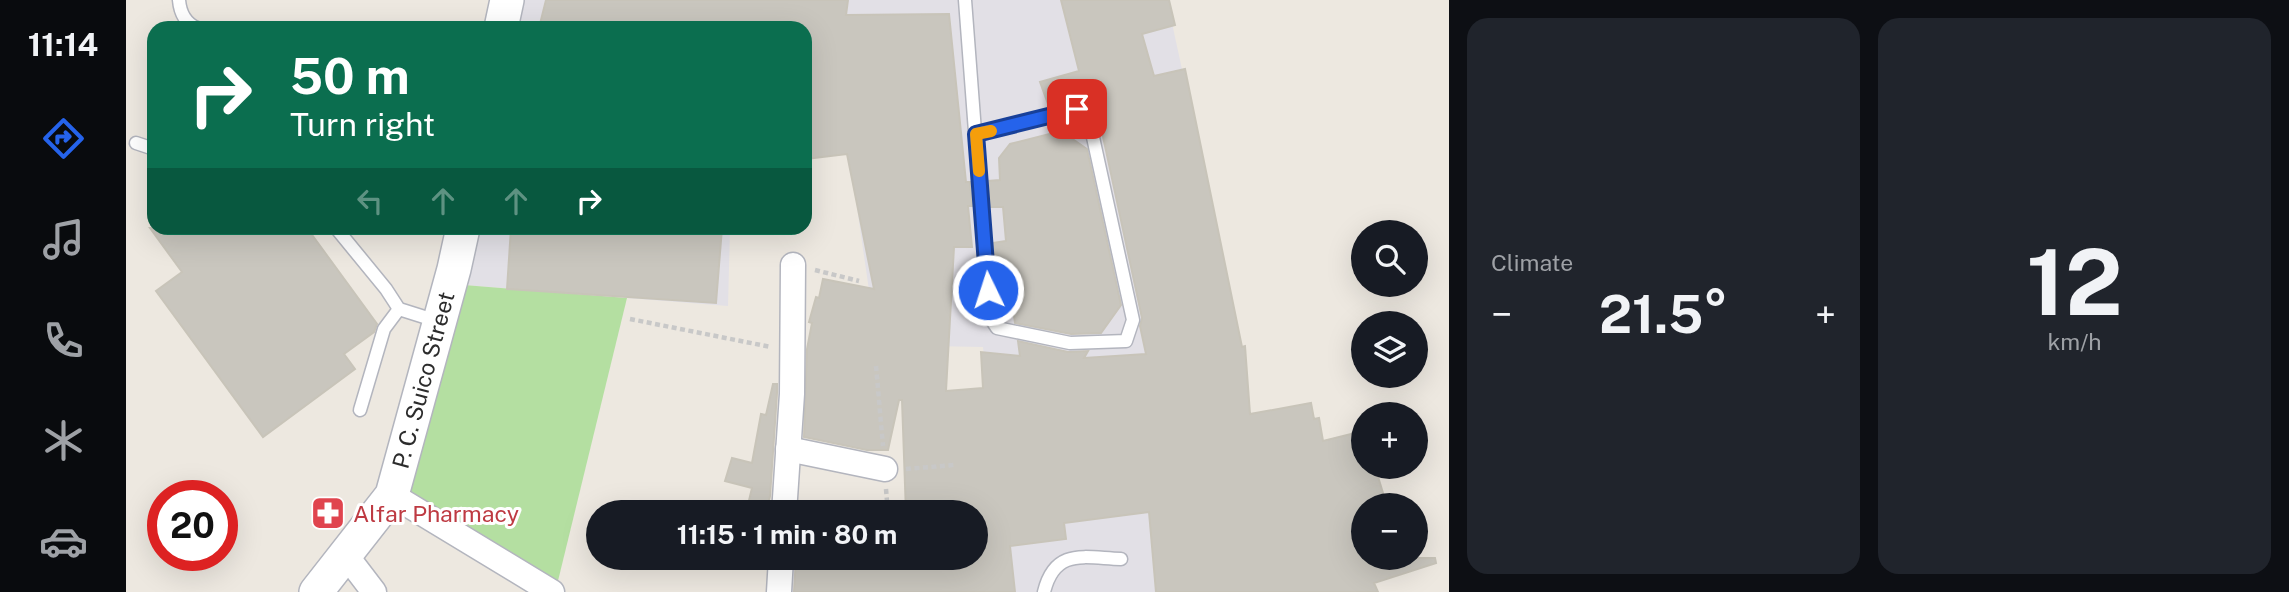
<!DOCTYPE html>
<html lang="en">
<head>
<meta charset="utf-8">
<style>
  :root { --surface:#171b24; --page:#20242c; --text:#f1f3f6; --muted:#9ea1a6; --accent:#2563eb }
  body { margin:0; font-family:"Public Sans",sans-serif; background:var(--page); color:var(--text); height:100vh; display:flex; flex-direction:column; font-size:26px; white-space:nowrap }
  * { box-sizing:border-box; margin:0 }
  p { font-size:23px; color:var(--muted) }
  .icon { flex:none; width:38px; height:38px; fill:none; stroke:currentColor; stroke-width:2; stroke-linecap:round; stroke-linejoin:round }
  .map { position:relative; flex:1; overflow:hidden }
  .panel { display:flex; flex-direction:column; gap:18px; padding:18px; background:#0d0f14; width:840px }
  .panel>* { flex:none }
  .banner { position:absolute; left:21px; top:21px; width:665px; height:214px; border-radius:21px; box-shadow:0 7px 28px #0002; background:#0b6e4f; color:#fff; overflow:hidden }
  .controls { position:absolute; left:1225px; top:220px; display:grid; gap:14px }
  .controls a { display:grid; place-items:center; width:77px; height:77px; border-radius:50%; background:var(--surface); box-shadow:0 7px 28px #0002; font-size:35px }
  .speed { position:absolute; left:21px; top:480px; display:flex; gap:14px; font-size:35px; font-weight:700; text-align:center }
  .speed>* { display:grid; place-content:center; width:91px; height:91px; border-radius:50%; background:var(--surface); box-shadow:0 7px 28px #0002; line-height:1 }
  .speed .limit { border:10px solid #d22; background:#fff; color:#111 }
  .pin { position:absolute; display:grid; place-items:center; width:60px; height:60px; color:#fff; margin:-30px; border-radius:14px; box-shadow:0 4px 10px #0006 }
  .me { position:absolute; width:77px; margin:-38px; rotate:356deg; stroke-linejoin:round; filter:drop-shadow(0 0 5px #0008) }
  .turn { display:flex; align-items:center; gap:24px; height:147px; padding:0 28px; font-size:32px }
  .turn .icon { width:91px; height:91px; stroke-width:2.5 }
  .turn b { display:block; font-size:49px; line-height:60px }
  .lanes { display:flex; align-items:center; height:66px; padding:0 28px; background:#0003; justify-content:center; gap:35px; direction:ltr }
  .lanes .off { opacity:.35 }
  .big { font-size:52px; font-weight:700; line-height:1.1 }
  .panel .tile { flex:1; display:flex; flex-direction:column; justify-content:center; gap:10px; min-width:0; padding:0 24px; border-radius:21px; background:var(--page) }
  .panel .dial { align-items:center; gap:0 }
  .dial b { font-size:91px; line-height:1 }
  .heat { display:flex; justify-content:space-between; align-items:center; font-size:38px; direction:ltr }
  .panel .tiles { flex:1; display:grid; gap:18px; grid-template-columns:repeat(2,1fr) }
  .trip { position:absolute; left:460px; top:500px; width:402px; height:70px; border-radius:35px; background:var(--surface); box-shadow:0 7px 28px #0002; font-weight:700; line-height:70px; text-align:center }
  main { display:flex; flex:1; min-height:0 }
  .tab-bar { display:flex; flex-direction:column; width:126px; justify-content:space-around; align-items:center; background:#090b0e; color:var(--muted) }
  .tab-bar .icon { width:49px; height:49px }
  .tab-bar .active { color:var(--accent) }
  .tab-bar b { font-size:32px; color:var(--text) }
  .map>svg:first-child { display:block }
</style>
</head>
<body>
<main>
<nav class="tab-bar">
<b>11:14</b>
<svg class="icon active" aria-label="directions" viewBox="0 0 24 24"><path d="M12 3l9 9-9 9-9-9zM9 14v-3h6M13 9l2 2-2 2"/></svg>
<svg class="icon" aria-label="music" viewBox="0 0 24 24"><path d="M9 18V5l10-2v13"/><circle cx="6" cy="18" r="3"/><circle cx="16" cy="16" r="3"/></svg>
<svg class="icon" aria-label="phone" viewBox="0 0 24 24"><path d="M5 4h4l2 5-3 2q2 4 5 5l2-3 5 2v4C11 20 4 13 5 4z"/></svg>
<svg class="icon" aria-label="climate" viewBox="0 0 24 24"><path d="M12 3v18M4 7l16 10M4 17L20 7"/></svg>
<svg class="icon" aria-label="car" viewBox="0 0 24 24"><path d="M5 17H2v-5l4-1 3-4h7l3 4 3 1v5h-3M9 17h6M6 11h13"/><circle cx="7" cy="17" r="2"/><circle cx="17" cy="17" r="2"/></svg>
</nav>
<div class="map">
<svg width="1323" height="592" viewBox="0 0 1323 592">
  <rect width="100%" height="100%" fill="#ede8e0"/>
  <g fill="#e2e0e6">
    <polygon points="391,0 1041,0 1115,342 1132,509 1247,592 656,592 659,558 850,558 878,536 857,347 751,345 722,146 679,28 386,28"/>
    <polygon points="349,228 604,228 602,306 338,285"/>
  </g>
  <polygon fill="#b4dfa1" points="338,285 501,298 431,585 279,491"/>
  <g fill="#c9c6be" stroke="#c8c4b9" stroke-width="2">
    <polygon points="420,0 722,0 720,15 823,14 840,182 844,182 846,206 842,206 846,247 828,247 820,391 857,388 855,352 894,356 892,341 942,352 962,351 958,358 1020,354 1014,326 1016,318 967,90 922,104 914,82 953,71 935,0 1043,0 1049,25 1016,34 1028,76 1059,69 1116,347 1119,346 1124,414 1185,403 1188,419 1193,418 1197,441 1237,431 1237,467 1249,467 1261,506 1237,506 1237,558 1309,558 1310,563 1248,583 1252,592 1030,592 1023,512 938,523 940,539 884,546 889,592 668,592 670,558 850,558 850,513 780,513 776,400 773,400 762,450 741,450 678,437 681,349 686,323 683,322 690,297 693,298 697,279 748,289 721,154 679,159 679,28 413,28"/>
    <polygon points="935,131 961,149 995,305 975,333 945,334 889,323 887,309 871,310 866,243 880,241 877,207 864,207 862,181 874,180 873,158 884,144"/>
    <polygon points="24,228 181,228 251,324 248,332 218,354 229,369 137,437 30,291 56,272"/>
    <polygon points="385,228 596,228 590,303 381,289"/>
    <polygon points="647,384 651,384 651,393 644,496 640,513 620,513 626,488 599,481 606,458 626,463 635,414 640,415"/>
  </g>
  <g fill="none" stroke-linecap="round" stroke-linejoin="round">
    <g stroke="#b3b5be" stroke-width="15">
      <g id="lane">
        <path d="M53 0C54 12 59 23 71 28"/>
        <polyline points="839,0 863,316 871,328 944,343 1000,341 1007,320 963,119 959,112 951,109 850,134"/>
        <polyline points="10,143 28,149"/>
        <polyline points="210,228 260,289 273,309 311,321"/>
        <polyline points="234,410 258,329 273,309"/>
        <path d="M918 592C929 547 959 558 995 559"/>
      </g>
    </g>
    <g stroke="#b3b5be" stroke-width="27">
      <g id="street">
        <polyline points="662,449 759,469"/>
        <polyline points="266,495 426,592"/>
        <polyline points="658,513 666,394 667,265"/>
        <polyline points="219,554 248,592"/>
        <polyline points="653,592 655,558"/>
      </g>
    </g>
    <g stroke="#b3b5be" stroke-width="36">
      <g id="secondary">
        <polyline points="375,28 381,0"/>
        <polyline points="190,592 266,495 328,269 337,228"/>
      </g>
    </g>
    <g stroke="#c8c8c8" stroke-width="4.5" stroke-dasharray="5 3.5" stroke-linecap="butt">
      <polyline points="689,270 733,281"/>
      <polyline points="504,319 645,347"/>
      <polyline points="750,366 757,446"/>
      <polyline points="780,469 828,465"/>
      <polyline points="760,489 762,513"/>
    </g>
    <use href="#lane" stroke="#fff" stroke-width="12"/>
    <use href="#street" stroke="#fff" stroke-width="24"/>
    <use href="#secondary" stroke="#fff" stroke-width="33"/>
  </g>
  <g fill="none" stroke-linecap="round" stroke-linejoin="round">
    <g stroke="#184099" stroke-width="18">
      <polyline id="route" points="862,290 850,134 951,109"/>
    </g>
    <use href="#route" stroke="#2563eb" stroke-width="12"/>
    <polyline stroke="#f59e0b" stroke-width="12" points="853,171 850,134 865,131"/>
  </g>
  <defs>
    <g id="pharmacy-square" transform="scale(1.75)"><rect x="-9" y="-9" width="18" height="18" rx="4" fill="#e0444e" stroke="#fff"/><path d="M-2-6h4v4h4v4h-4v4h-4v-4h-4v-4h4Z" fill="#fff"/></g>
  </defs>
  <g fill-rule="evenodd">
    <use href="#pharmacy-square" x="202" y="513"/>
  </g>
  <g text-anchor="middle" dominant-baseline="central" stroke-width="6" stroke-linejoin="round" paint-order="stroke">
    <g font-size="23" fill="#2c2c2c" stroke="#fff">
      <text transform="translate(297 380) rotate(-75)">P. C. Suico Street</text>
    </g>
    <g font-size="23" fill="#be3a42" stroke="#fff" text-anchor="start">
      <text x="227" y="513">Alfar Pharmacy</text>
    </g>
  </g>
</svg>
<div class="controls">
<a><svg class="icon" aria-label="search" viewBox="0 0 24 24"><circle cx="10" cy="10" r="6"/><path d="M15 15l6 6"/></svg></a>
<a><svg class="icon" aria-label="layers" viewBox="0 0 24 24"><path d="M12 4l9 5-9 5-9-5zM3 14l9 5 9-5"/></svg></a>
<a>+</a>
<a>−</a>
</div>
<div class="speed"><div class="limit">20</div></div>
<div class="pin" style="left:951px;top:109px;background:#d93025"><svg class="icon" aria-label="arrive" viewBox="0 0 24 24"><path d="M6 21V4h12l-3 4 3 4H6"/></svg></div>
<svg class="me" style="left:862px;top:290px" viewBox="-20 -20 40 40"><circle r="17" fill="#2563eb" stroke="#fff" stroke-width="3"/><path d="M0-11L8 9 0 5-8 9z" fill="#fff"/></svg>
<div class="trip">11:15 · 1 min · 80 m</div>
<div class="banner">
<div class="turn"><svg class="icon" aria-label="right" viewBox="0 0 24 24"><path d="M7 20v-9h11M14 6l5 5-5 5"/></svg><div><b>50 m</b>Turn right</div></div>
<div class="lanes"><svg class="icon off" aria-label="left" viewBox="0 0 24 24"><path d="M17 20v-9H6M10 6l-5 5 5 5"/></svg><svg class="icon off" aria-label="ahead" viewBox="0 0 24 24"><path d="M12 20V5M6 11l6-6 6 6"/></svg><svg class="icon off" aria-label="ahead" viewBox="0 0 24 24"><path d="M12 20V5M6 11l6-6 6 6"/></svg><svg class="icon" aria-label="right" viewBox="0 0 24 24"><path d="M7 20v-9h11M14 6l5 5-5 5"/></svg></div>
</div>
</div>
<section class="panel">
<div class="tiles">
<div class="tile"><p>Climate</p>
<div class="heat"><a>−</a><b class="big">21.5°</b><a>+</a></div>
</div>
<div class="tile dial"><b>12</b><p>km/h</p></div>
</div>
</section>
</main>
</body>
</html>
